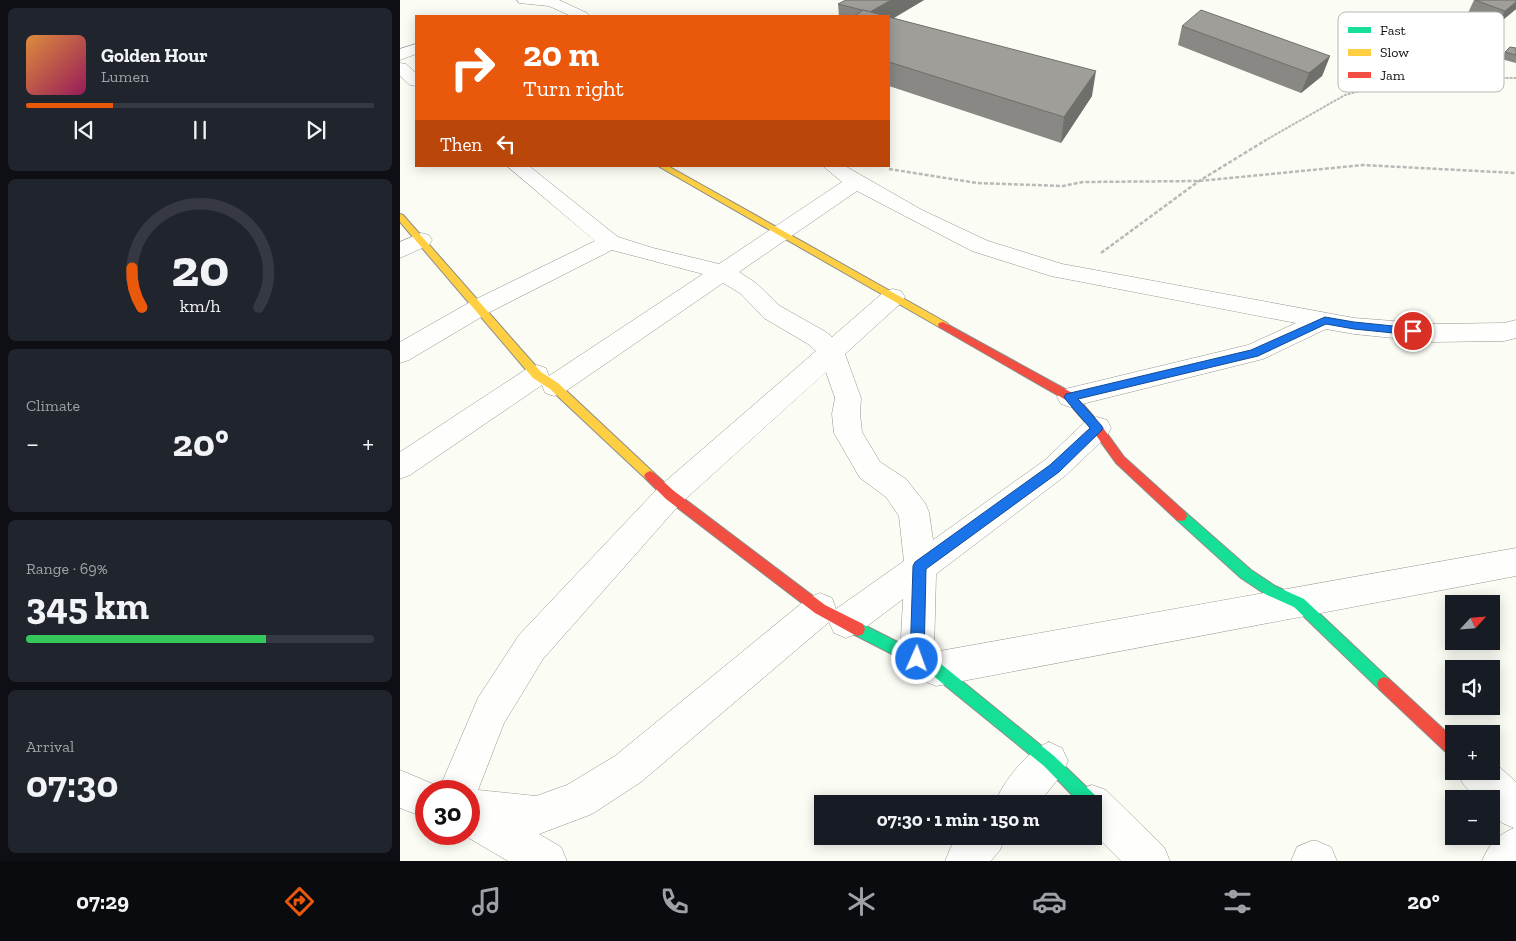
<!DOCTYPE html>
<html lang="en">
<head>
<meta charset="utf-8">
<style>
  :root { --surface:#171b24; --page:#20242c; --text:#f1f3f6; --muted:#9ea1a6; --line:#363941; --accent:#ea580c }
  body { margin:0; font-family:"Zilla Slab",serif; background:var(--page); color:var(--text); height:100vh; display:flex; flex-direction:column; font-size:19px; white-space:nowrap }
  * { box-sizing:border-box; margin:0 }
  p { font-size:16px; color:var(--muted) }
  .icon { flex:none; width:28px; height:28px; fill:none; stroke:currentColor; stroke-width:2; stroke-linecap:round; stroke-linejoin:round }
  .map { position:relative; flex:1; overflow:hidden }
  .panel { display:flex; flex-direction:column; gap:8px; padding:8px; background:#0d0f14; width:400px }
  .panel>* { flex:none }
  .banner { position:absolute; left:15px; top:15px; width:475px; height:152px; border-radius:0px; box-shadow:0 2px 12px #0003; background:#ea580c; color:#fff; overflow:hidden }
  .needle { width:32px; rotate:64deg }
  .controls { position:absolute; left:1045px; top:595px; display:grid; gap:10px }
  .controls a { display:grid; place-items:center; width:55px; height:55px; border-radius:0px; background:var(--surface); box-shadow:0 2px 12px #0003; font-size:25px }
  .speed { position:absolute; left:15px; top:780px; display:flex; gap:10px; font-size:25px; font-weight:700; text-align:center }
  .speed>* { display:grid; place-content:center; width:65px; height:65px; border-radius:50%; background:var(--surface); box-shadow:0 2px 12px #0003; line-height:1 }
  .speed .limit { border:8px solid #d22; background:#fff; color:#111 }
  .pin { position:absolute; display:grid; place-items:center; width:42px; height:42px; color:#fff; margin:-21px; border:2px solid #fff; border-radius:50%; box-shadow:0 1px 5px #0007 }
  .me { position:absolute; width:55px; margin:-28px; rotate:2deg; stroke-linejoin:round; filter:drop-shadow(0 0 4px #0008) }
  .turn { display:flex; align-items:center; gap:18px; height:105px; padding:0 25px; font-size:22px }
  .turn .icon { width:65px; height:65px; stroke-width:2.5 }
  .turn b { display:block; font-size:35px; line-height:42px }
  .then { display:flex; align-items:center; height:48px; padding:0 25px; background:#0003; gap:10px; font-size:19px }
  .big { font-size:38px; font-weight:700; line-height:1.1 }
  .panel .tile { flex:1; display:flex; flex-direction:column; justify-content:center; gap:8px; min-width:0; padding:0 18px; border-radius:8px; background:var(--page) }
  .panel .dial { align-items:center; gap:0 }
  .dial svg { height:130px; overflow:visible; fill:none; stroke:var(--line); stroke-width:7; stroke-linecap:round; text-anchor:middle }
  .dial text { fill:var(--text); stroke:none }
  .song { display:flex; align-items:center; gap:15px }
  .cover { width:60px; height:60px; border-radius:8px; background:linear-gradient(135deg,hsl(30 70% 55%),hsl(330 70% 35%)) }
  .played { height:5px; border-radius:2px; background:linear-gradient(90deg,var(--accent) 25%,var(--line) 25%) }
  .keys { display:flex; justify-content:space-around; direction:ltr }
  .heat { display:flex; justify-content:space-between; align-items:center; font-size:28px; direction:ltr }
  .charge { height:8px; border-radius:4px; background:linear-gradient(90deg,#34c759 69%,var(--line) 0) }
  .trip { position:absolute; left:414px; top:795px; width:288px; height:50px; border-radius:0px; background:var(--surface); box-shadow:0 2px 12px #0003; font-weight:700; line-height:50px; text-align:center }
  .menu { display:flex; height:80px; justify-content:space-around; align-items:center; background:#090b0e; color:var(--muted) }
  .menu .icon { width:35px; height:35px }
  .menu .selected { color:var(--accent) }
  .menu b { font-size:22px; color:var(--text) }
  main { display:flex; flex:1; min-height:0 }
  .map>svg:first-child { display:block }
</style>
</head>
<body>
<main>
<section class="panel">
<div class="tile">
<div class="song"><i class="cover"></i><div><b>Golden Hour</b><p>Lumen</p></div></div>
<div class="played"></div>
<div class="keys"><svg class="icon" aria-label="previous" viewBox="0 0 24 24"><path d="M18 5L8 12l10 7zM5 5v14"/></svg><svg class="icon" aria-label="pause" viewBox="0 0 24 24"><path d="M8 5v14M16 5v14"/></svg><svg class="icon" aria-label="next" viewBox="0 0 24 24"><path d="M6 5l10 7-10 7zM19 5v14"/></svg></div>
</div>
<div class="tile dial"><svg viewBox="0 0 100 80">
<path d="M14 69A42 42 0 1 1 86 69"/>
<path d="M14 69A42 42 0 0 1 8 45" stroke="#ea580c"/>
<text x="50" y="56" font-size="32" font-weight="700">20</text>
<text x="50" y="72" font-size="11">km/h</text>
</svg></div>
<div class="tile"><p>Climate</p>
<div class="heat"><a>−</a><b class="big">20°</b><a>+</a></div>
</div>
<div class="tile"><p>Range · 69%</p><b class="big">345 km</b><div class="charge"></div></div>
<div class="tile"><p>Arrival</p><b class="big">07:30</b></div>
</section>
<div class="map">
<svg width="1116" height="861" viewBox="0 0 1116 861">
  <rect width="100%" height="100%" fill="#fbfcf4"/>
  <g fill="none" stroke-linecap="round" stroke-linejoin="round">
    <g stroke="#959692" stroke-width="1">
      <g id="street">
        <polygon points="117,0 159,0 187,13 189,16 171,16 149,6 119,3"/>
        <polygon points="16,44 16,54 0,60 0,49"/>
        <polygon points="0,63 6,64 16,73 16,86 10,85 0,76"/>
        <path d="M107 166H129L218 237 253 248 319 264 442 182 423 166H445L522 210 588 241 662 264 954 318 1033 324 1104 323 1116 320V338L1104 341 1033 342 954 334 926 329 863 359 670 407 661 404 657 397 661 390 848 345 896 323 651 276 572 251 457 191 339 272 356 283 380 306 426 332 432 337 485 291 493 289 501 291 505 297 501 303 445 354 461 398 460 414 462 432 480 462 506 479 525 503 529 512 533 540 645 460 687 420 697 417 707 420 711 428 707 436 665 476 536 574 534 652 1116 548V576L536 686 524 681 521 674 517 676 505 671 500 659 503 599 458 633 446 638 434 633 429 622 241 782 192 814 139 834 161 847 167 861H108L62 834H69V791H26V818L0 808V770L40 787 78 698 119 635 260 486 416 351 408 344 364 318 340 293 323 283 163 393 154 396 145 393 142 385 10 475 0 479V452L128 368 137 365 146 368 149 376 303 274 212 250 88 313 9 360 0 363V342L72 301 195 241ZM426 372 435 398 432 414 434 433 460 478 486 497 499 516 504 561 436 609 432 598 420 593 408 598 215 756 167 785 136 796 78 790 104 723 143 659 280 504Z"/>
        <polygon points="21,233 29,235 32,240 29,245 0,258 0,242"/>
        <path d="M649 742 662 748 668 761 662 774 638 804H594C603 782 627 751 649 742Z"/>
        <path d="M1091 759 1116 782V861H1082C1089 844 1097 835 1114 828L1102 823 1091 812V799H1077L1063 784 1057 771H1091Z"/>
        <polygon points="692,785 706,790 764,847 770,861 721,861 692,832 692,804 673,804 678,790"/>
        <polygon points="560,836 606,836 600,850 591,861 545,861 551,847"/>
        <polygon points="911,841 917,841 931,847 937,861 891,861 897,847"/>
      </g>
    </g>
    <g stroke="#8c8c89" stroke-width="2">
      <g id="fast">
        <polygon points="781,511 785,512 851,570 875,586 904,599 989,679 991,684 989,689 984,691 979,689 894,607 865,594 841,578 777,520 775,516 777,512"/>
        <polygon points="458,622 541,664 654,756 698,798 700,804 698,810 692,812 692,804 681,804 644,766 531,674 453,634 451,629 453,624"/>
      </g>
    </g>
    <g stroke="#8c8c89" stroke-width="2">
      <g id="slow">
        <polygon points="258,166 268,166 547,323 548,325 543,328 539,327"/>
        <polygon points="0,214 3,215 141,372 158,383 254,473 256,476 254,479 250,481 246,479 150,389 133,378 0,222"/>
      </g>
    </g>
    <g stroke="#8c8c89" stroke-width="2">
      <g id="jam">
        <polygon points="543,322 674,394 701,425 724,457 785,512 787,516 785,520 781,521 777,520 716,463 693,431 666,400 539,327 538,325 539,323"/>
        <polygon points="250,471 254,473 274,491 425,605 463,624 465,629 463,634 458,636 453,634 415,613 266,499 246,479 244,476 246,473"/>
        <polygon points="984,677 989,679 1054,739 1054,757 1049,755 979,689 977,684 979,679"/>
      </g>
    </g>
    <polyline stroke="#b9b9b8" stroke-width="2" stroke-dasharray="3 1" stroke-linecap="butt" points="864,141 945,95 1007,78 1116,78"/>
    <g stroke="#b9b9b8" stroke-width="2.5" stroke-dasharray="4 2" stroke-linecap="butt">
      <polyline points="489,169 577,183 663,186 683,182 799,181 963,165 1116,173"/>
      <polyline points="701,253 799,181 866,140"/>
    </g>
    <use href="#street" fill="#fefffd" fill-rule="evenodd"/>
    <use href="#fast" fill="#16e098" fill-rule="evenodd"/>
    <use href="#slow" fill="#ffcf43" fill-rule="evenodd"/>
    <use href="#jam" fill="#f24e42" fill-rule="evenodd"/>
  </g>
  <g fill="#898884">
    <polygon points="446,0 524,0 493,18 692,96 661,143 489,86 489,16 439,16 438,4"/>
    <polygon points="1074,0 1116,0 1116,9 1098,24 1068,13"/>
    <polygon points="782,26 930,56 922,76 901,93 778,45"/>
    <polygon points="1116,48 1116,63 1101,59 1105,52"/>
  </g>
  <g fill="#6f6f6b">
    <polygon points="491,0 524,0 489,21 489,16 470,16 470,12"/>
    <polygon points="1116,2 1116,9 1098,24 1105,11"/>
    <polygon points="930,56 922,76 901,93 909,73"/>
    <polygon points="696,71 692,96 661,143 664,117"/>
  </g>
  <g fill="#9f9e99" stroke="#6f6f6b">
    <polygon points="446,0 491,0 470,12 438,4"/>
    <polygon points="1075,0 1116,0 1116,2 1105,11"/>
    <polygon points="463,10 486,16 455,16"/>
    <polygon points="801,10 930,56 909,73 782,26"/>
    <polygon points="489,17 696,71 664,117 489,62"/>
    <polygon points="1110,47 1116,48 1116,55 1105,52"/>
  </g>
  <polygon fill="#1a73e8" stroke="#114b97" points="925,317 954,322 1013,328 1018,331 1013,335 954,329 926,324 858,356 678,399 701,425 703,428 701,431 659,472 526,569 524,659 522,664 517,666 512,664 510,659 513,566 515,562 650,465 690,428 666,400 664,397 666,394 851,350"/>
  <rect x="938" y="12" width="166" height="80" rx="8" fill="#fff" stroke="#b7b7b7" stroke-width="1"/>
  <rect x="948" y="27" width="23" height="6" fill="#16e098"/>
  <rect x="948" y="49" width="23" height="7" fill="#ffcf43"/>
  <rect x="948" y="72" width="23" height="6" fill="#f24e42"/>
  <g font-size="14" fill="#0f0f0f">
    <text x="980" y="35">Fast</text>
    <text x="980" y="57">Slow</text>
    <text x="980" y="80">Jam</text>
  </g>
</svg>
<div class="controls">
<a><svg class="needle" viewBox="-14 -14 28 28"><path d="M0-13l5 13h-10z" fill="#e53935"/><path d="M0 13l5-13h-10z" fill="#9ea1a6"/></svg></a>
<a><svg class="icon" aria-label="sound" viewBox="0 0 24 24"><path d="M4 9h4l5-4v14l-5-4H4zM17 9q2 3 0 6"/></svg></a>
<a>+</a>
<a>−</a>
</div>
<div class="speed"><div class="limit">30</div></div>
<div class="pin" style="left:1013px;top:331px;background:#d93025"><svg class="icon" aria-label="arrive" viewBox="0 0 24 24"><path d="M6 21V4h12l-3 4 3 4H6"/></svg></div>
<svg class="me" style="left:517px;top:659px" viewBox="-20 -20 40 40"><circle r="17" fill="#1a73e8" stroke="#fff" stroke-width="3"/><path d="M0-11L8 9 0 5-8 9z" fill="#fff"/></svg>
<div class="trip">07:30 · 1 min · 150 m</div>
<div class="banner">
<div class="turn"><svg class="icon" aria-label="right" viewBox="0 0 24 24"><path d="M7 20v-9h11M14 6l5 5-5 5"/></svg><div><b>20 m</b>Turn right</div></div>
<div class="then">Then<svg class="icon" aria-label="left" viewBox="0 0 24 24"><path d="M17 20v-9H6M10 6l-5 5 5 5"/></svg></div>
</div>
</div>
</main>
<nav class="menu">
<b>07:29</b>
<svg class="icon selected" aria-label="directions" viewBox="0 0 24 24"><path d="M12 3l9 9-9 9-9-9zM9 14v-3h6M13 9l2 2-2 2"/></svg>
<svg class="icon" aria-label="music" viewBox="0 0 24 24"><path d="M9 18V5l10-2v13"/><circle cx="6" cy="18" r="3"/><circle cx="16" cy="16" r="3"/></svg>
<svg class="icon" aria-label="phone" viewBox="0 0 24 24"><path d="M5 4h4l2 5-3 2q2 4 5 5l2-3 5 2v4C11 20 4 13 5 4z"/></svg>
<svg class="icon" aria-label="climate" viewBox="0 0 24 24"><path d="M12 3v18M4 7l16 10M4 17L20 7"/></svg>
<svg class="icon" aria-label="car" viewBox="0 0 24 24"><path d="M5 17H2v-5l4-1 3-4h7l3 4 3 1v5h-3M9 17h6M6 11h13"/><circle cx="7" cy="17" r="2"/><circle cx="17" cy="17" r="2"/></svg>
<svg class="icon" aria-label="filters" viewBox="0 0 24 24"><path d="M4 7h16M4 17h16"/><circle cx="9" cy="7" r="2"/><circle cx="15" cy="17" r="2"/></svg>
<b>20°</b>
</nav>
</body>
</html>
